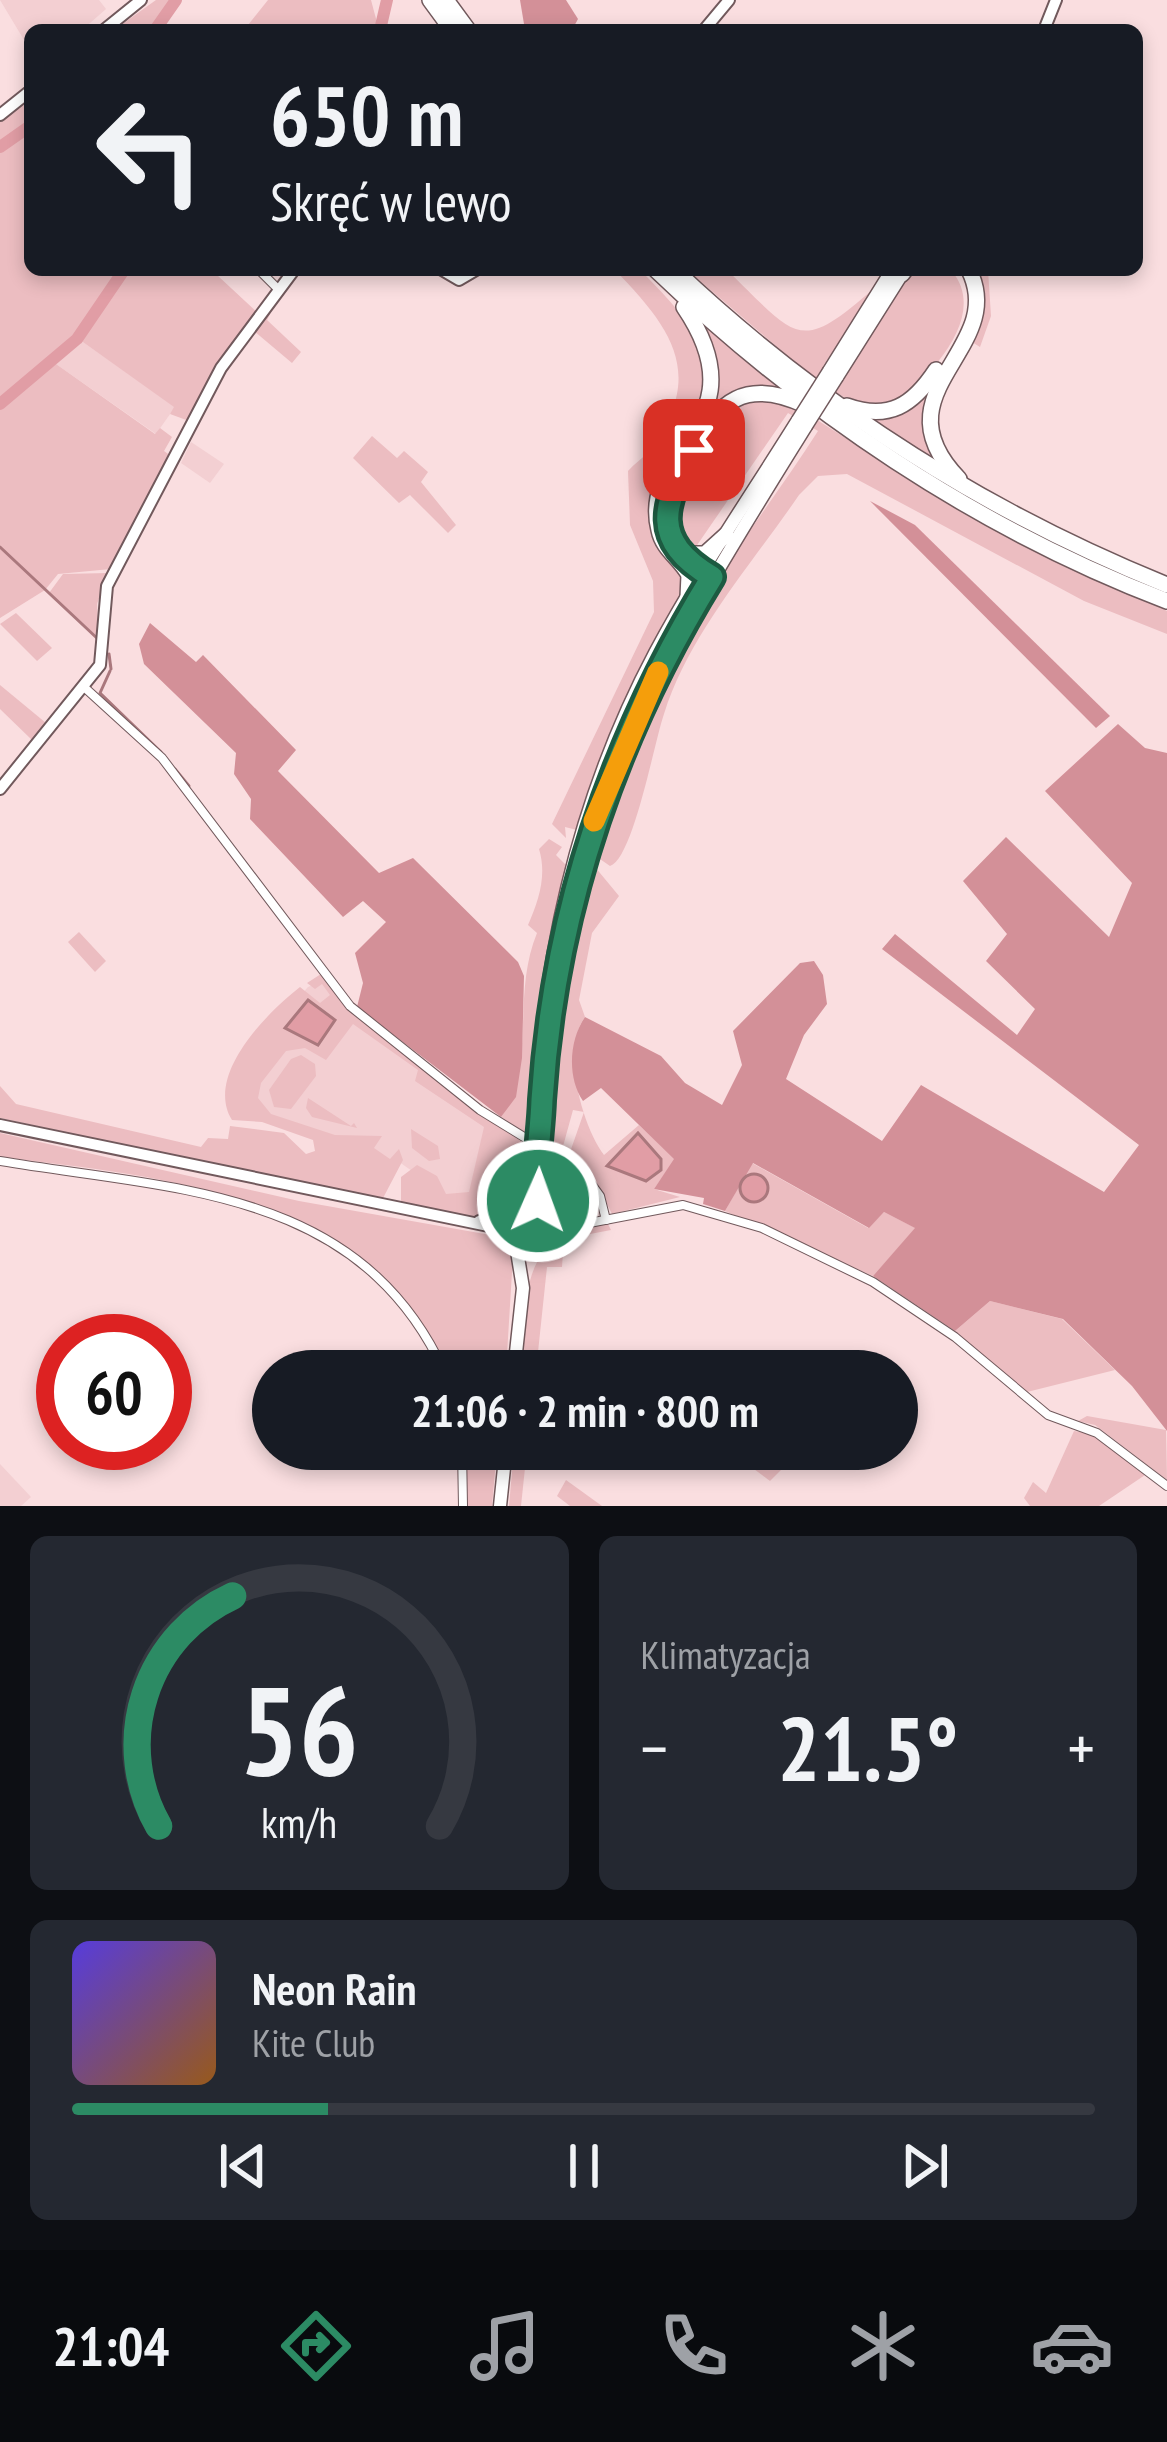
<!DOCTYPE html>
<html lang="pl">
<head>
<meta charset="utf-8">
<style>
  :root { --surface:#171b24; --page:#242831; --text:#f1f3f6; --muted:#9ea1a6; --line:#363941; --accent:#2c8b64 }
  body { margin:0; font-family:"PT Sans Narrow",sans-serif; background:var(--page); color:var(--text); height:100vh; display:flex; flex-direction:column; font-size:45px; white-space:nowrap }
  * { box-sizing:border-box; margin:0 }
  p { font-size:39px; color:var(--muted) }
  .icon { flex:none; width:66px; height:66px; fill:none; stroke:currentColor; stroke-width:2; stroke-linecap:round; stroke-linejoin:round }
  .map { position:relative; height:1506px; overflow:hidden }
  .side { display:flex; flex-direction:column; gap:30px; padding:30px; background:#0d0f14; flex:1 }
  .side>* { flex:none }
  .hud { position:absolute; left:24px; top:24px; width:1119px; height:252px; border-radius:18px; box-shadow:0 6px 18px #0003; background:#171b24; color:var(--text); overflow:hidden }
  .speed { position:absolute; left:36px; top:1314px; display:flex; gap:24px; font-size:60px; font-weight:700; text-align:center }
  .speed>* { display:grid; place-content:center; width:156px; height:156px; border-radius:50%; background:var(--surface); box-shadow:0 6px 18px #0003; line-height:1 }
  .speed .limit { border:18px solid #d22; background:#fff; color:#111 }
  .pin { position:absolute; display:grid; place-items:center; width:102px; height:102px; color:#fff; margin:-51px; border-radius:24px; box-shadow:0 6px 18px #0006 }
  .me { position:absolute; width:132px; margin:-66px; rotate:2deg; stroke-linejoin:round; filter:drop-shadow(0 0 9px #0008) }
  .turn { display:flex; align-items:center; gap:42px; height:252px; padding:0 48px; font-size:54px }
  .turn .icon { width:156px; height:156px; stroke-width:2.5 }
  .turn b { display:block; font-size:84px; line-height:102px }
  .big { font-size:90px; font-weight:800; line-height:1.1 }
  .side .tile { flex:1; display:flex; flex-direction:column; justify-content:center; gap:18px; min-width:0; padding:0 42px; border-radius:18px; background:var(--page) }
  .side .dial { align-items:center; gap:0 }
  .dial svg { height:312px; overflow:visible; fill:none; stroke:var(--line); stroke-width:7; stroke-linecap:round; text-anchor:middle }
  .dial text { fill:var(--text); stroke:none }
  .song { display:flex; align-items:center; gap:36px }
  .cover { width:144px; height:144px; border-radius:18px; background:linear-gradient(135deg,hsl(250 70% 55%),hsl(30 70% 35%)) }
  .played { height:12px; border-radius:6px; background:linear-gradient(90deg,var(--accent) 25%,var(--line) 25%) }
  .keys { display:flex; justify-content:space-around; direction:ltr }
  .heat { display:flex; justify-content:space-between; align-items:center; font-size:66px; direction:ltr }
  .side .tiles { flex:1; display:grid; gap:30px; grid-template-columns:1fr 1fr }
  .tile:last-child { grid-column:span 2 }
  .trip { position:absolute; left:252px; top:1350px; width:666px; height:120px; border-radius:60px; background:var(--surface); box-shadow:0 6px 18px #0003; font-weight:800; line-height:120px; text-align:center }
  .tab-bar { display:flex; height:192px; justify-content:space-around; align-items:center; background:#090b0e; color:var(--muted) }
  .tab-bar .icon { width:84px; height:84px }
  .tab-bar .current { color:var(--accent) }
  .tab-bar b { font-size:54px; color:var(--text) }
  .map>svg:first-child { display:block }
</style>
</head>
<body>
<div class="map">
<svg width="1167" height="1506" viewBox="0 0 1167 1506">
  <rect width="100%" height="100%" fill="#fadee0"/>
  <g fill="#f3cfd2">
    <polygon points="0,0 99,0 106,9 82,30 30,30 30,50"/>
    <polygon points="80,340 175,407 156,434 56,364"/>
    <polygon points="191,442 224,464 210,483 181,463"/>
    <polygon points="322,981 496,1126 481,1196 438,1204 412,1171 395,1159 390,1162 261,1118 249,1051 308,987"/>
    <polygon points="0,1464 31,1497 21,1506 0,1506"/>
  </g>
  <g fill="#ecbdc1">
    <polygon points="156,0 175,0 154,30 114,30"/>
    <polygon points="268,0 371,0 379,30 244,30"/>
    <polygon points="24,105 30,111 30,124 0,145 0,122"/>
    <polygon points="30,127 30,270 119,270 76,336 0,399 0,149"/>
    <polygon points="128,270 221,270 217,275 258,313 189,421 170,414 174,407 80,340"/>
    <path d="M615 270H640C716 346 722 367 674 462 666 477 653 495 650 512 646 544 684 555 683 585 682 602 662 626 653 642 620 700 601 767 577 830L565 827 566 838 552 824 654 612 653 581 630 525 628 471C634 464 642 459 648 452 707 375 672 329 615 270Z"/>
    <path d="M687 270H727C800 341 799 355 880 283L823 366 843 379 913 270H951C991 316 927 379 893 406L857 405 817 381Z"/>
    <polygon points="978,270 988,270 991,316 980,347 972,342 984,304"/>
    <polygon points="276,302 267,320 301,352 292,363 254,331"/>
    <path d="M702 322 781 389C749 383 735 388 712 410L719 370Z"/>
    <polygon points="56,364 155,434 160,428 172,437 164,451 171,456 111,569 58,574 45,590 0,618 0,407"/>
    <polygon points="928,394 925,439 939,466 863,415 894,418"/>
    <path d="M743 398 787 401 955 507 1167 611V634L1084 601 847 474 818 476 799 495C752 564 689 634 664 714 654 743 633 859 610 866L597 857 604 847 595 842C622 766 653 673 698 606 737 547 780 490 818 431L788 413 693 551 673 530C672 492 710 418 743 398Z"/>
    <polygon points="372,436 397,458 404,451 428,472 421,482 456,525 448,533 410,495 399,503 353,458"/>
    <polygon points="108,573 97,604 99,638 49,593 63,574"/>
    <polygon points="16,613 52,648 37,661 0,624"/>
    <polygon points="0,685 46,723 32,740 0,709"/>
    <path d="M549 839 562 847 556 855 566 865 543 976 528 1134 501 1117C537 1066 511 996 537 933L528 925C539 900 547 875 539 849Z"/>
    <path d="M595 867 619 896 592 933 579 1000 585 1017C561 1049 582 1126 604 1155L639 1125 675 1159 654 1189 680 1197 612 1214 595 1180 568 1158 584 1112 573 1110 562 1150 545 1142 557 1006 583 878 594 880Z"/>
    <polygon points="79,932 106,961 95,972 68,942"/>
    <path d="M321 974 341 998 529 1148 523 1199 477 1218 401 1206V1177L417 1165 437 1176 446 1194 469 1192 484 1127 415 1081 418 1070 353 1024 326 1060 305 1048 286 1051 261 1083 258 1098 271 1114 335 1135 382 1136 374 1148 390 1159 399 1149 403 1160 382 1200 0 1118V1086L16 1104 201 1147 208 1138 228 1139 230 1126 284 1133 306 1154 315 1151 313 1140 262 1122 232 1120C204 1075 268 1012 300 987L320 1003 330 995 322 984 315 989 307 983Z"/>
    <polygon points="301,1055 315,1064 316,1076 291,1109 274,1107 269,1090 291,1059"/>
    <polygon points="308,1098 351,1126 354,1123 357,1128 312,1117 306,1108"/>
    <polygon points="411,1129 438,1146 440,1159 429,1161 412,1148"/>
    <path d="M0 1133 299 1201 496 1236 513 1256 506 1371H447C371 1195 166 1177 0 1157Z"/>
    <path d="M545 1156C569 1170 601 1185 597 1217 573 1220 558 1219 541 1200Z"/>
    <polygon points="752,1163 868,1228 884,1212 916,1228 873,1276 725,1211"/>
    <path d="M608 1224 611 1230 564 1239 562 1267H547L536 1371H522C528 1296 515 1234 608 1224Z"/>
    <polygon points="990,1301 1062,1319 1115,1370 1023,1393 955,1331"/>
    <polygon points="1087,1416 1166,1430 1167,1480 1095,1425 1078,1421"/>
    <polygon points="1074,1431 1092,1434 1148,1473 1099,1506 1030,1506 1024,1498 1033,1482 1046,1493"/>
    <polygon points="465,1449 497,1449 492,1506 465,1506"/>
    <polygon points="514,1449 527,1449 521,1506 509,1506"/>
    <polygon points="727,1449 779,1449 792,1459 770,1481"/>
    <polygon points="566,1480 602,1506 570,1506 557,1496"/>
  </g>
  <g fill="#d39098">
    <polygon points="520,0 566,0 578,19 572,30 525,30"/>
    <polygon points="870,501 915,525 1110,716 1096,728"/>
    <polygon points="150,623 196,662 203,655 296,750 278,771 379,873 413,858 518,962 524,976 522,1058 516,1097 501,1117 357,1007 363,983 355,953 386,922 363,901 343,917 250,819 251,799 234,774 236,753 144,664 139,644"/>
    <path d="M1118 724 1145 748 1167 753V1431L1132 1386 1063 1319 990 1301 955 1331 873 1276 915 1228 884 1212 869 1228 753 1163 725 1211 703 1204 704 1198 654 1189 674 1159 601 1088 583 1101C567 1078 569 1040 585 1017L661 1056 685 1083 722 1105 742 1065 733 1031 800 963 814 961 823 975 827 1004 804 1035 786 1079 882 1141 921 1085 1104 1192 1139 1145 882 949 895 934 1017 1035 1035 1009 986 961 1007 934 963 881 1006 837 1109 937 1132 883 1045 791Z"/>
  </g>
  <g fill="#e19da5" stroke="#aa787d" stroke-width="3">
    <polygon points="308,1000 335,1020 318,1045 285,1028"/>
    <polygon points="638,1133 661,1159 661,1170 646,1181 607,1166"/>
    <circle cx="754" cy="1188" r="14"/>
  </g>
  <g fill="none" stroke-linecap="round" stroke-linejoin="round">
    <g stroke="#aa787d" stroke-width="3">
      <polyline points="0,547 99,640"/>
      <polyline points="109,654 111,669"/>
      <polyline points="110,671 100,693 161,752"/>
      <polyline points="175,769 189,786"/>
    </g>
    <g stroke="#e19da5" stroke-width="12">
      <polyline points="155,30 176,0"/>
      <polyline points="380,30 387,0"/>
      <polyline points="0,147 30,126"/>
      <polyline points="0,404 77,339 124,270"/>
    </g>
    <g stroke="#71595c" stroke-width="10">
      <g id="street">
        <polyline points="259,270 279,290"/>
        <polyline points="84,687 162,758 350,1006 480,1110 584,1174 600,1196 606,1220"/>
        <path d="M0 1161C172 1190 359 1187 444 1371"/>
        <polyline points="549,1215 577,1223"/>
        <polyline points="550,1238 584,1224 683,1205 762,1228 873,1282 955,1337 1048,1415 1097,1433 1167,1486"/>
        <polyline points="462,1449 463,1506"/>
      </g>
    </g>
    <g stroke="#71595c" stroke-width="14">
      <g id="secondary">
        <polyline points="104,30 141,0"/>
        <polyline points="704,30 729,0"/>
        <polyline points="1044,30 1056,0"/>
        <polyline points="0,115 30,91"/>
        <polyline points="442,270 459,280 476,270"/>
        <polyline points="0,789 100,665 107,586 221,368 294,270"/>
        <polyline points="0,1125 498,1228 509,1235"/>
        <polyline points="479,1221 513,1212"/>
      </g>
    </g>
    <g stroke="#71595c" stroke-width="15">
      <g id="primary">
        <polyline points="829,371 892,270"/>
        <polyline points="837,377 902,274"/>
        <path d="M566 923C610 737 707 586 806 426"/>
        <path d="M534 1134C542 965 575 804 655 653 698 572 750 497 798 420"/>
        <polyline points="533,1152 528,1196 507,1226 512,1241 528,1249 544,1244 552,1230 536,1196 539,1156"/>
        <polyline points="514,1371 523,1288 516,1245"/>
        <polyline points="500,1506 506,1449"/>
      </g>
    </g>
    <g stroke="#71595c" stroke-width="18">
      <g id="highway">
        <polyline points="430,0 452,30"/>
        <polyline points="446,0 468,30"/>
        <path d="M656 270C803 411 976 528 1167 601"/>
        <path d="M675 270C819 406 984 511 1167 585"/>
        <polyline points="902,274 905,270"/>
        <path d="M684 307C764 425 638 447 659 530 663 550 680 558 689 575L688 597"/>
        <path d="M847 406C889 421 913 405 936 370"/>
        <path d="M705 431C729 389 762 385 805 405"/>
        <path d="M959 479C874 391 1009 350 969 270"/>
        <polyline points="680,550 704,571"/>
        <polyline points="685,554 705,554 726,535"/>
      </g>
    </g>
    <use href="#street" stroke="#fff" stroke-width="8"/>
    <use href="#secondary" stroke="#fff" stroke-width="10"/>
    <use href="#primary" stroke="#fff" stroke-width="12"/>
    <use href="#highway" stroke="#fff" stroke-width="15"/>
    <g stroke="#71595c" stroke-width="15" stroke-linecap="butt">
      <g id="primary-bridge">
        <polyline points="798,420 829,371"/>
        <polyline points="806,426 837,377"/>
        <polyline points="533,1152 534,1134"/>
      </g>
    </g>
    <use href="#primary-bridge" stroke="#fff" stroke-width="12"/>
  </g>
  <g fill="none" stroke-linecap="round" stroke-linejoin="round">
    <g stroke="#1d5a41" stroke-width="30">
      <path id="route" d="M538 1201C534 1168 541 1133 542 1100 554 911 613 738 712 577 650 540 662 505 694 450"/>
    </g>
    <use href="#route" stroke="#2c8b64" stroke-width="21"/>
    <polyline stroke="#f59e0b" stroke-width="21" points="594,821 658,672"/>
  </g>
</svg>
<div class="speed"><div class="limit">60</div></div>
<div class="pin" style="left:694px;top:450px;background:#d93025"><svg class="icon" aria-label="arrive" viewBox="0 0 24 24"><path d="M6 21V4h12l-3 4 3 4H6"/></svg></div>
<svg class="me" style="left:538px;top:1201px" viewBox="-20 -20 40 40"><circle r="17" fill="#2c8b64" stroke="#fff" stroke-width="3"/><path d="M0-11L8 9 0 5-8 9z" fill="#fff"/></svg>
<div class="trip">21:06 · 2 min · 800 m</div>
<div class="hud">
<div class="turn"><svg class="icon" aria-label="left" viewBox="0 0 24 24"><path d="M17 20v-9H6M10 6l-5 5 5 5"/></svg><div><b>650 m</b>Skręć w lewo</div></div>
</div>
</div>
<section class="side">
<div class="tiles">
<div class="tile dial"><svg viewBox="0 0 100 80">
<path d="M14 69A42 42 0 1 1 86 69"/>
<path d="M14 69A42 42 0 0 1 33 10" stroke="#2c8b64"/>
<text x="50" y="56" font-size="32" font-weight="700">56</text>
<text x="50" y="72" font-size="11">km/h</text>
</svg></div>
<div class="tile"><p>Klimatyzacja</p>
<div class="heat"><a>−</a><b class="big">21.5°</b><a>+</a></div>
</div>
<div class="tile">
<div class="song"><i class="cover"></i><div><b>Neon Rain</b><p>Kite Club</p></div></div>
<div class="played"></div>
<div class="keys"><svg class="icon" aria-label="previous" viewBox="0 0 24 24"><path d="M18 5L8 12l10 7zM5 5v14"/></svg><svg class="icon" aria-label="pause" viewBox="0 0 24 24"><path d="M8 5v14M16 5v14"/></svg><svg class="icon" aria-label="next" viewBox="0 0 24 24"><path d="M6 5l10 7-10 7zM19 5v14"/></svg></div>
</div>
</div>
</section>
<nav class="tab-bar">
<b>21:04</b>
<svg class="icon current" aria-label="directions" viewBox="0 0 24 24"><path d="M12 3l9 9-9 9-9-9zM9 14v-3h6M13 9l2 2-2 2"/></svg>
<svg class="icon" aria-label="music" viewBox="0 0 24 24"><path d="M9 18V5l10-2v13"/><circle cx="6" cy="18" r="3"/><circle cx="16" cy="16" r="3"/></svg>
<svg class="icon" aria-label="phone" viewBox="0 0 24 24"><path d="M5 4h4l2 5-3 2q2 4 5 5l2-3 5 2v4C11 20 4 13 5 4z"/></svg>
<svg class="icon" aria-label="climate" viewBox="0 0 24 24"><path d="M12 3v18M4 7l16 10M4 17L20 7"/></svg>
<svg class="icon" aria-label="car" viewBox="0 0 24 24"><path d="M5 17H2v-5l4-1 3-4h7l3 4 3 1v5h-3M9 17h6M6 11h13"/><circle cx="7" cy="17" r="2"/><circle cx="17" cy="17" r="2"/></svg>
</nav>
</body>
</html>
